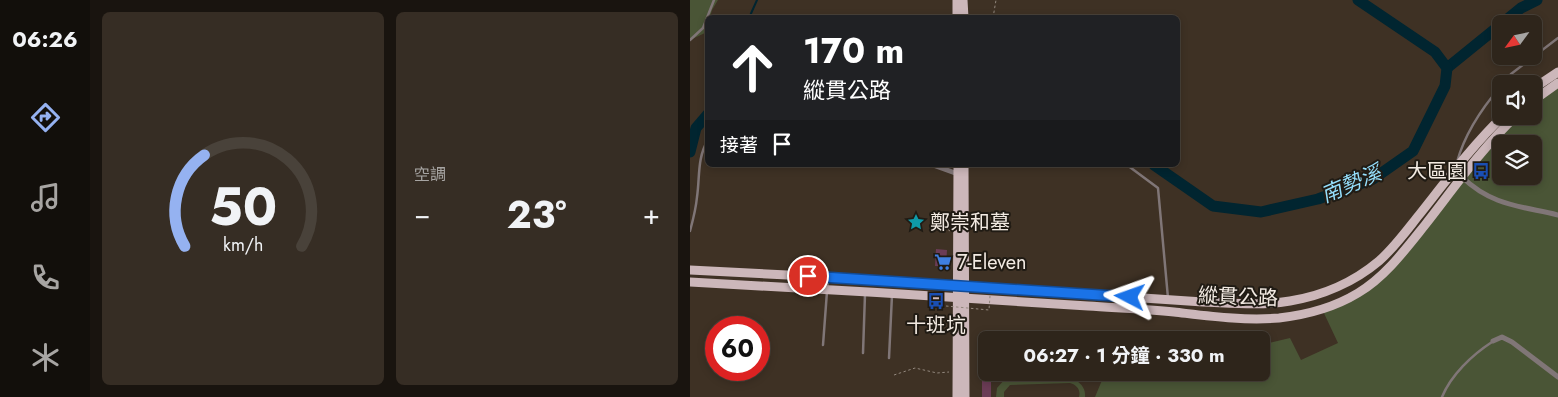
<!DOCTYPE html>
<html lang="zh-TW">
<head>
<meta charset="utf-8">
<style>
  :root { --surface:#2e251b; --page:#362d24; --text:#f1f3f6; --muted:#a7a5a3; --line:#49423a; --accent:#95b2f1 }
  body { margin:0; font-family:Jost,"Noto Sans TC",sans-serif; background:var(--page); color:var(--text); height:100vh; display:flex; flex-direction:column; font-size:19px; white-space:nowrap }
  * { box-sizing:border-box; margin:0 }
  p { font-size:16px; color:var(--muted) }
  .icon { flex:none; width:28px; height:28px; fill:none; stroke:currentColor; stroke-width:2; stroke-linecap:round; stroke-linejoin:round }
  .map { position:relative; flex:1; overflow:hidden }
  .details { display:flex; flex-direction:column; gap:12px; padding:12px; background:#19140f; width:600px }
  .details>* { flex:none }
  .guide { position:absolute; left:15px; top:15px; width:475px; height:152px; border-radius:8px; box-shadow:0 2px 8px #0003,0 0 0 1px var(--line); background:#202124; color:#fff; overflow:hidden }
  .needle { width:32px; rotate:237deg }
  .buttons { position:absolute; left:802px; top:15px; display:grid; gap:10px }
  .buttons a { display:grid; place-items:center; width:50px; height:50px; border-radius:8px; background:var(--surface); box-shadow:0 2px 8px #0003,0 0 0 1px var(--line); font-size:25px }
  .speed { position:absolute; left:15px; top:316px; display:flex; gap:10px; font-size:25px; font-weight:700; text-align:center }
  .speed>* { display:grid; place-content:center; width:65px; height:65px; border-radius:50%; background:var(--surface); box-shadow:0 2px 8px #0003,0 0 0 1px var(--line); line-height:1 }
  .speed .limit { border:8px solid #d22; background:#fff; color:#111 }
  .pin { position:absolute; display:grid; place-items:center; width:42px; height:42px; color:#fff; margin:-21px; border:2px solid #fff; border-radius:50%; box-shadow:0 1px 5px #0007 }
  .me { position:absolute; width:55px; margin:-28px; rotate:274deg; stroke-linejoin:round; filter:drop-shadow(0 0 4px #0008) }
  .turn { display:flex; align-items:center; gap:18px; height:105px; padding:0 15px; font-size:22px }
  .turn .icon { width:65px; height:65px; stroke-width:2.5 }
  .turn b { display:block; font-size:35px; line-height:42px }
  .then { display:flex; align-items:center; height:48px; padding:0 15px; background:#0003; gap:10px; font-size:19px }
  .big { font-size:38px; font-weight:700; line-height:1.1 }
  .details .widget { flex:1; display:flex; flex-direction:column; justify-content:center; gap:8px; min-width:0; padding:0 18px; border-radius:8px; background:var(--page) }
  .details .dial { align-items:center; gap:0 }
  .dial svg { height:130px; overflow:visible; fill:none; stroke:var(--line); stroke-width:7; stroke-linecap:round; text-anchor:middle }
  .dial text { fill:var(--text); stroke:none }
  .heat { display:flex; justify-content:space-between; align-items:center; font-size:28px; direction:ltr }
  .details .tiles { flex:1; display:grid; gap:12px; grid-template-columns:repeat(2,1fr) }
  .trip { position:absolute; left:288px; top:331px; width:292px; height:50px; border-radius:8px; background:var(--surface); box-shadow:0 2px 8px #0003,0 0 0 1px var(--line); font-weight:700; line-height:50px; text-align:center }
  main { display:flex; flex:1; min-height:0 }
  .dock { display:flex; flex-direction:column; width:90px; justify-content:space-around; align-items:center; background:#120f0b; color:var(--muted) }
  .dock .icon { width:35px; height:35px }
  .dock .current { color:var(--accent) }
  .dock b { font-size:22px; color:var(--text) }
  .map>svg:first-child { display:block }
</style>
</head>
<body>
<main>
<nav class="dock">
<b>06:26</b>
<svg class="icon current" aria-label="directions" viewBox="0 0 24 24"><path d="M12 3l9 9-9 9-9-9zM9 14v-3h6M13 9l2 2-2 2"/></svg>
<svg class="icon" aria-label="music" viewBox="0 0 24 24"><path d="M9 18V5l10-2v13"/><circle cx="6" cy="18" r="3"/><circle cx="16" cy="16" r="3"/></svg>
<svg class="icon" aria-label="phone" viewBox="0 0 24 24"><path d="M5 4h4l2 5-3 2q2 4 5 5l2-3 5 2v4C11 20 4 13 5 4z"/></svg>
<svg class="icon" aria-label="climate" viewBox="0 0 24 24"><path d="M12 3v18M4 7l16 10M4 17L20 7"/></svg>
</nav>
<section class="details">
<div class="tiles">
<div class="widget dial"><svg viewBox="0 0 100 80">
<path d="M14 69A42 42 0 1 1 86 69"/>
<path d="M14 69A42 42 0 0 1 26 13" stroke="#95b2f1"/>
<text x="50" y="56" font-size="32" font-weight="700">50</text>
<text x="50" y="72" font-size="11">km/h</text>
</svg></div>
<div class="widget"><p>空調</p>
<div class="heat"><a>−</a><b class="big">23°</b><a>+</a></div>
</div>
</div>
</section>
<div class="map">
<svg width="868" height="397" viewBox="0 0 868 397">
  <rect width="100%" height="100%" fill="#3e3124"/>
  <g fill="#4a5536" fill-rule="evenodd">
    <polygon points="0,0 28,0 22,10 20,17 18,18 17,32 0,40"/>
    <path d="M868 84V397H405L415 373 571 372V345L600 338 611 360 648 343 632 309 678 284 712 253 826 116H844V99ZM811 144H844V176H811Z"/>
    <path d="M315 379H383C390 382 396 388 395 397H389C391 390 387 385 380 383L320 385 314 392V397H306L307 388Z"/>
  </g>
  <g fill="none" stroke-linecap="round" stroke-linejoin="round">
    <polyline stroke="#012530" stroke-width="2" points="59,18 67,0"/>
    <g stroke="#012530" stroke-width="11">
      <polyline points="757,68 831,8 847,0"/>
      <polyline points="0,152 6,128 18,114"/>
      <polyline points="464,165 523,206 571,212 628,199 683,179 723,151 755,86 757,68 745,52 668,0"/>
    </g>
  </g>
  <g fill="#6b3c56">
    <polygon points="246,249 257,250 256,266 245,266"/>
    <rect x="292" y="380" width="9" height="17"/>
  </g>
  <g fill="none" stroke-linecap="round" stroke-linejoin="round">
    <g stroke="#92877d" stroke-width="1" stroke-dasharray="2.5 2.5" stroke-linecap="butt">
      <polyline points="303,18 306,0"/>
      <polyline points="242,218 260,231"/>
      <polyline points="204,375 225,368 247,373 259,372"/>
    </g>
    <g stroke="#807677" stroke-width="2.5">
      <polyline points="0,40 13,28 24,0"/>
      <polyline points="813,84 821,74 868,38"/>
      <path d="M767 162C775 133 792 108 811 86"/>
      <polyline points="437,165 468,188 478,298"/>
      <path d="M0 231C3 220 6 208 7 197 10 176 7 158 18 140"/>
      <polyline points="133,345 138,278"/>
      <polyline points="173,353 175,294"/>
      <polyline points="199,358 202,295"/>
      <path d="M752 397C761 375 782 355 802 342"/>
    </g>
    <g stroke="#807677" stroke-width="5">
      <polyline points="243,165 268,174"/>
      <path d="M772 177C802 206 831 206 868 215"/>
      <polyline points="803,341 812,337 822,342 868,377"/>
    </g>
    <g stroke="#ccb7ba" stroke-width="9">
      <polyline points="273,0 274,18"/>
      <polyline points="267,18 267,0"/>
      <polyline points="844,88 868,72"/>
      <polyline points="844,100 868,83"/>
      <polyline points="274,165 275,397"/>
      <path d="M0 270 138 277 513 302C541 303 571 306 600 301 632 296 664 282 689 261 704 248 717 230 729 215 756 181 782 146 813 116"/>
      <path d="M0 282C133 289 265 297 398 306 427 308 456 309 484 312 519 316 554 321 589 318 615 315 645 307 668 293 695 277 715 250 735 225 764 188 791 149 826 116"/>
      <polyline points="267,397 268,165"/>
    </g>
    <polyline stroke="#92877d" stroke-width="1" stroke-dasharray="2.5 2.5" stroke-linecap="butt" points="256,306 299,310 301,282"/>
  </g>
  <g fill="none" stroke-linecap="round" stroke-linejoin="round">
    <g stroke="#114b97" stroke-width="12">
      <polyline id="route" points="118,276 440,297"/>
    </g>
    <use href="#route" stroke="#1a73e8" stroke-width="9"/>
  </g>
  <defs>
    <g id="bus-bare" transform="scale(1.35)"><path d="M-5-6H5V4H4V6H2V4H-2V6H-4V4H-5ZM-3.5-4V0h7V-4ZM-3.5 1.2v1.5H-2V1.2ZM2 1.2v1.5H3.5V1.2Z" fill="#1a4fb4" stroke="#201b14" stroke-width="2.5" paint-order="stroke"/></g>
    <g id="sight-bare" transform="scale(1.35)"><path d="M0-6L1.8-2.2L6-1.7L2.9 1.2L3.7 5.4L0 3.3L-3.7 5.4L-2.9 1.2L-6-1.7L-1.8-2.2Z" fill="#0f9aa8" stroke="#201b14" stroke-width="2.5" paint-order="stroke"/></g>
    <g id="supermarket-bare" transform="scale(1.35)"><path d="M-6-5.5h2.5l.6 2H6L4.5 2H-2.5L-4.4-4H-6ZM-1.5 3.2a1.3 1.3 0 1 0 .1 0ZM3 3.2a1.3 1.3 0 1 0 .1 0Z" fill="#3f7fe0" stroke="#201b14" stroke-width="2.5" paint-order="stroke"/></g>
  </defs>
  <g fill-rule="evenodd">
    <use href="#bus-bare" x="791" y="171"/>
    <use href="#sight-bare" x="226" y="222"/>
    <use href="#supermarket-bare" x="253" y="262"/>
    <use href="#bus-bare" x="246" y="301"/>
  </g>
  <g text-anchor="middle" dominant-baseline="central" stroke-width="4" stroke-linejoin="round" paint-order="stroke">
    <g font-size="20" fill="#f2eae2" stroke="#201b14" text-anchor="start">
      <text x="777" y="171" text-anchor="end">大區園</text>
      <text x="240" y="222">鄭崇和墓</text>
      <text x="267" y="262">7-Eleven</text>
      <text x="246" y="325" text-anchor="middle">十班坑</text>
    </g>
    <g font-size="20" fill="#f2eae2" stroke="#201b14">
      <text transform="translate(548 297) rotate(2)">縱貫公路</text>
    </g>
    <g font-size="21" font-style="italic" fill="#95dffc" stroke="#201b14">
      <text transform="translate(661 184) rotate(-23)">南勢溪</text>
    </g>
  </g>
</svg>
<div class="buttons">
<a><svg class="needle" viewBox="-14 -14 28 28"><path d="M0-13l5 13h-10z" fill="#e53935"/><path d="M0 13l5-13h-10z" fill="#a7a5a3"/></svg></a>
<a><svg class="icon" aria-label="sound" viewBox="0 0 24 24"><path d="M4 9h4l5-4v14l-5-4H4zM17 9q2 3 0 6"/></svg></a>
<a><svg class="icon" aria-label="layers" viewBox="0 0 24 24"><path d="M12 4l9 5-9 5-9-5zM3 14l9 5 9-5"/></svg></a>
</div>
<div class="speed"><div class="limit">60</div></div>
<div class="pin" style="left:118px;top:276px;background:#d93025"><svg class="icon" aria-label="arrive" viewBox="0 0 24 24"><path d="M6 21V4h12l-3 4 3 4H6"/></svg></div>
<svg class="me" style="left:440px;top:297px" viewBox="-20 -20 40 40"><path d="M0-17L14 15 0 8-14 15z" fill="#1a73e8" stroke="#fff" stroke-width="4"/></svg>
<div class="trip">06:27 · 1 分鐘 · 330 m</div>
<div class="guide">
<div class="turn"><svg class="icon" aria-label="ahead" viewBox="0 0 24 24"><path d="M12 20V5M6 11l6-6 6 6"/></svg><div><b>170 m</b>縱貫公路</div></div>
<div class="then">接著<svg class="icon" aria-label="arrive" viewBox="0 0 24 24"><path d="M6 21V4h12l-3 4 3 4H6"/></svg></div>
</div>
</div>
</main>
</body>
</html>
